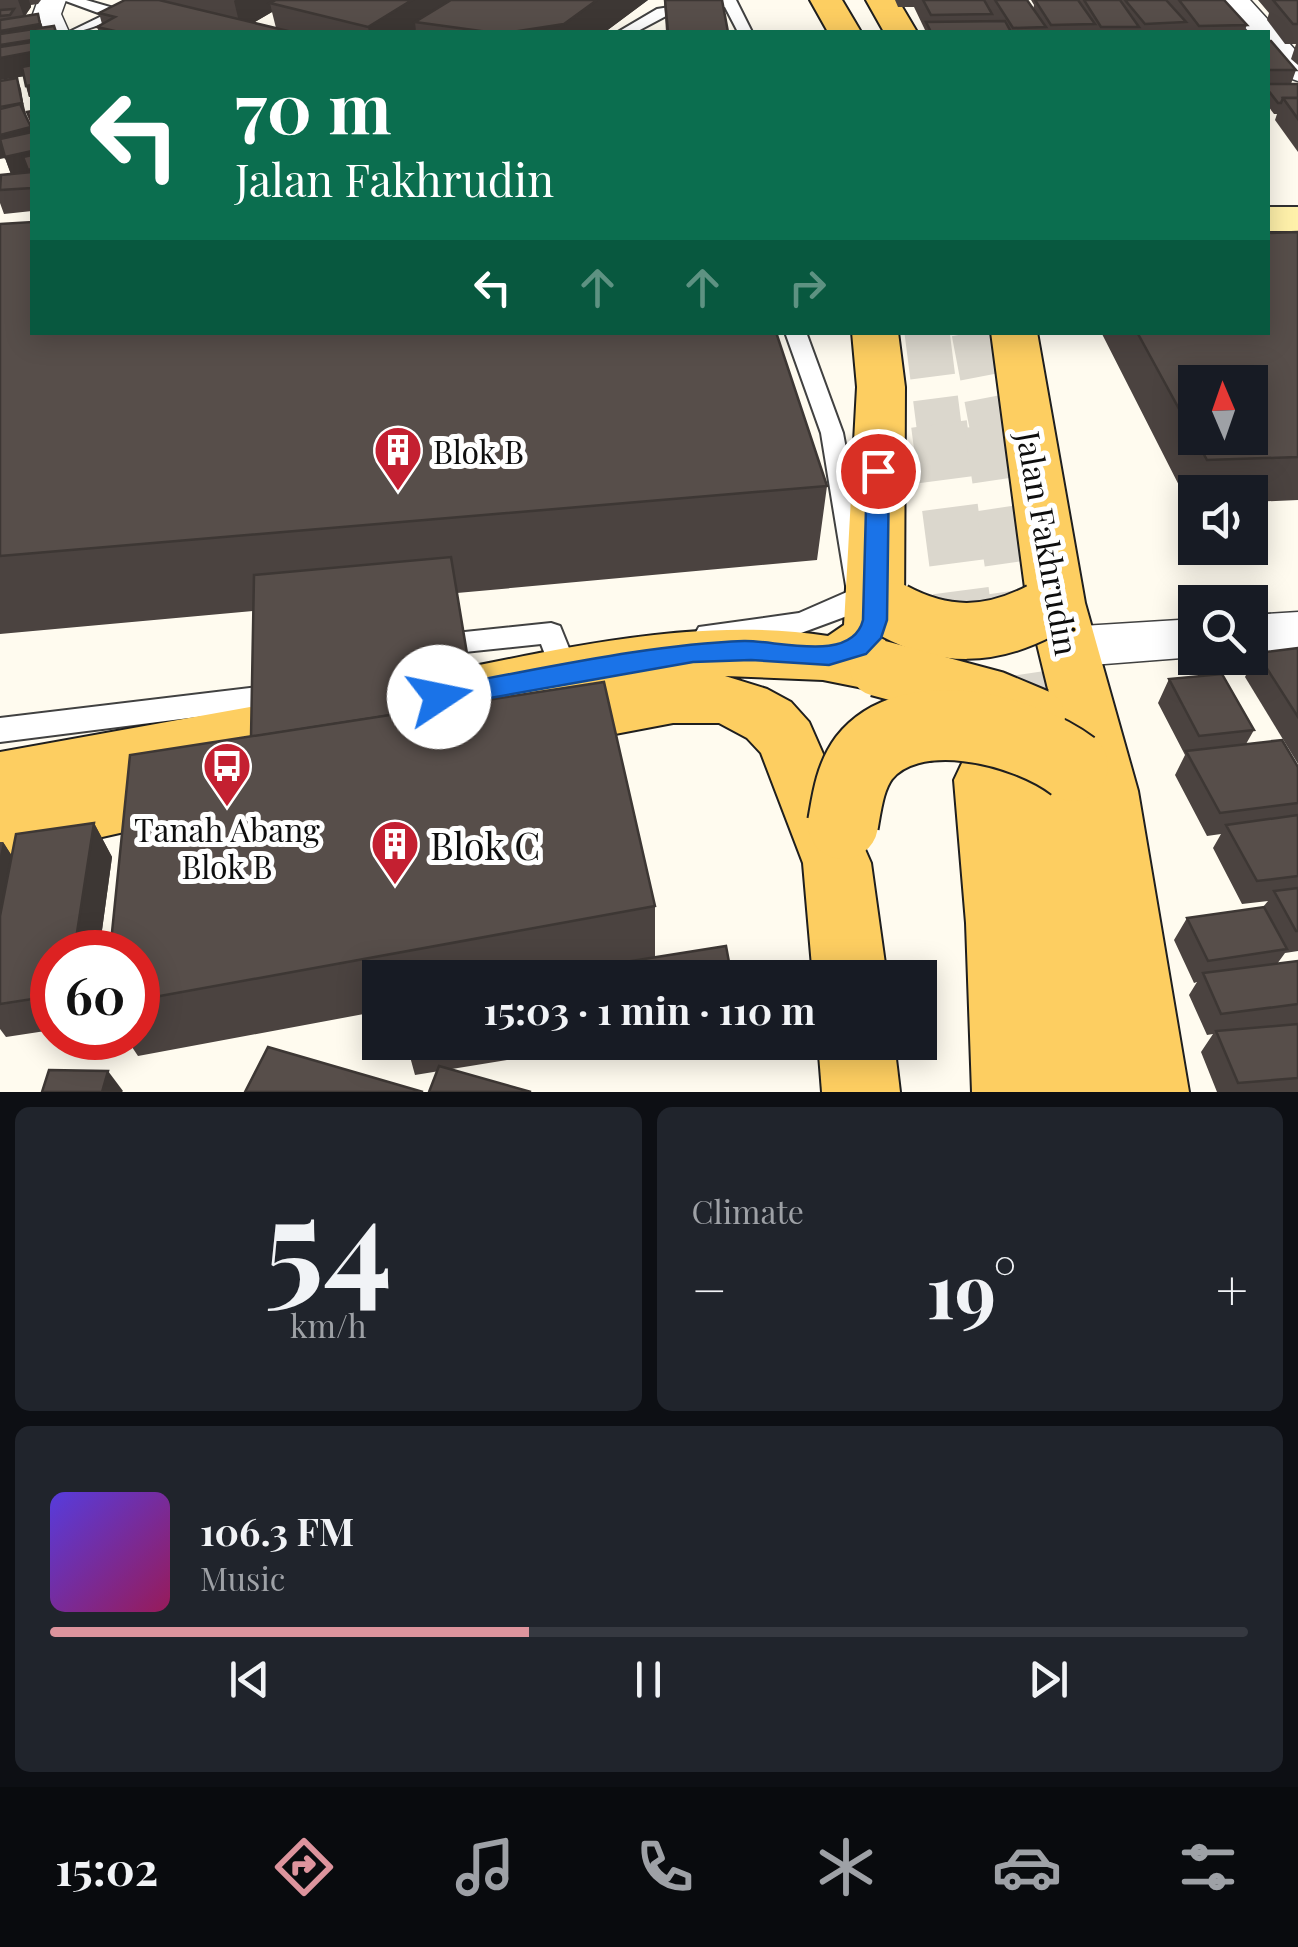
<!DOCTYPE html>
<html lang="en">
<head>
<meta charset="utf-8">
<style>
  :root { --surface:#171b24; --page:#20242c; --text:#f1f3f6; --muted:#9ea1a6; --line:#363941; --accent:#dd949d }
  body { margin:0; font-family:"Playfair Display",serif; background:var(--page); color:var(--text); height:100vh; display:flex; flex-direction:column; font-size:38px; white-space:nowrap }
  * { box-sizing:border-box; margin:0 }
  p { font-size:32px; color:var(--muted) }
  .icon { flex:none; width:55px; height:55px; fill:none; stroke:currentColor; stroke-width:2; stroke-linecap:round; stroke-linejoin:round }
  .map { position:relative; height:1092px; overflow:hidden }
  .panel { display:flex; flex-direction:column; gap:15px; padding:15px; background:#0d0f14; flex:1 }
  .panel>* { flex:none }
  .top-card { position:absolute; left:30px; top:30px; width:1240px; height:305px; border-radius:0px; box-shadow:0 5px 25px #0003; background:#0b6e4f; color:#fff; overflow:hidden }
  .needle { width:65px; rotate:358deg }
  .tools { position:absolute; left:1178px; top:365px; display:grid; gap:20px }
  .tools a { display:grid; place-items:center; width:90px; height:90px; border-radius:0px; background:var(--surface); box-shadow:0 5px 25px #0003; font-size:50px }
  .speed { position:absolute; left:30px; top:930px; display:flex; gap:20px; font-size:50px; font-weight:700; text-align:center }
  .speed>* { display:grid; place-content:center; width:130px; height:130px; border-radius:50%; background:var(--surface); box-shadow:0 5px 25px #0003; line-height:1 }
  .speed .limit { border:15px solid #d22; background:#fff; color:#111 }
  .pin { position:absolute; display:grid; place-items:center; width:85px; height:85px; color:#fff; margin:-42px; border:5px solid #fff; border-radius:50%; box-shadow:0 2px 10px #0007 }
  .me { position:absolute; width:110px; margin:-55px; rotate:79deg; stroke-linejoin:round; filter:drop-shadow(0 0 8px #0008) }
  .turn { display:flex; align-items:center; gap:35px; height:210px; padding:0 40px; font-size:45px }
  .turn .icon { width:130px; height:130px; stroke-width:2.5 }
  .turn b { display:block; font-size:70px; line-height:85px }
  .lanes { display:flex; align-items:center; height:95px; padding:0 40px; background:#0003; justify-content:center; gap:50px; direction:ltr }
  .lanes .off { opacity:.35 }
  .big { font-size:75px; font-weight:700; line-height:1.1 }
  .panel .tile { flex:1; display:flex; flex-direction:column; justify-content:center; gap:15px; min-width:0; padding:0 35px; border-radius:15px; background:var(--page) }
  .panel .dial { align-items:center; gap:0 }
  .dial b { font-size:130px; line-height:1 }
  .song { display:flex; align-items:center; gap:30px }
  .cover { width:120px; height:120px; border-radius:15px; background:linear-gradient(135deg,hsl(250 70% 55%),hsl(330 70% 35%)) }
  .played { height:10px; border-radius:5px; background:linear-gradient(90deg,var(--accent) 40%,var(--line) 40%) }
  .keys { display:flex; justify-content:space-around; direction:ltr }
  .heat { display:flex; justify-content:space-between; align-items:center; font-size:55px; direction:ltr }
  .panel .tiles { flex:1; display:grid; gap:15px; grid-template-columns:1fr 1fr }
  .tile:last-child { grid-column:span 2 }
  .trip { position:absolute; left:362px; top:960px; width:575px; height:100px; border-radius:0px; background:var(--surface); box-shadow:0 5px 25px #0003; font-weight:700; line-height:100px; text-align:center }
  .tab-bar { display:flex; height:160px; justify-content:space-around; align-items:center; background:#090b0e; color:var(--muted) }
  .tab-bar .icon { width:70px; height:70px }
  .tab-bar .active { color:var(--accent) }
  .tab-bar b { font-size:45px; color:var(--text) }
  .map>svg:first-child { display:block }
</style>
</head>
<body>
<div class="map">
<svg width="1298" height="1092" viewBox="0 0 1298 1092">
  <rect width="100%" height="100%" fill="#fffbef"/>
  <g fill="none" stroke-linecap="round" stroke-linejoin="round">
    <g stroke="#dbd7cd" stroke-width="45" stroke-dasharray="45 22" stroke-linecap="butt">
      <polyline points="927,332 939,426"/>
      <polyline points="974,332 992,426"/>
    </g>
    <g stroke="#dbd7cd" stroke-width="56" stroke-dasharray="56 28" stroke-linecap="butt">
      <polyline points="939,424 978,722"/>
      <polyline points="992,424 1036,722"/>
    </g>
    <g stroke="#dbd7cd" stroke-width="70" stroke-dasharray="70 35" stroke-linecap="butt">
      <polyline points="978,720 980,738"/>
      <polyline points="1035,720 1041,759"/>
    </g>
    <g stroke="#414141" stroke-width="4">
      <g id="service">
        <path d="M63 0H86L117 9 135 0H154L132 13 194 32C168 34 147 22 123 20 107 19 88 32 69 32L104 15Z"/>
        <polygon points="714,0 736,0 752,32 738,32 725,7 666,16 636,32 618,32 657,9"/>
        <polygon points="785,332 806,332 843,433 873,592 866,609 801,633 708,644 699,641 695,634 699,627 799,613 847,592 821,433"/>
        <polygon points="551,623 560,626 579,673 575,681 555,681 541,644 436,655 426,652 423,645 426,638 436,635"/>
        <polygon points="283,684 293,687 297,695 293,703 283,706 0,742 0,718"/>
      </g>
    </g>
    <g stroke="#414141" stroke-width="3">
      <g id="minor">
        <polygon points="38,0 66,0 61,14 69,32 41,32 33,14"/>
        <path d="M1221 0H1250L1298 53V81C1275 75 1268 54 1268 32H1249Z"/>
        <polygon points="1298,612 1298,650 1250,653 1250,615"/>
        <polygon points="1195,619 1195,657 1066,667 1048,661 1040,647 1048,633 1066,627"/>
      </g>
    </g>
    <g stroke="#303030" stroke-width="4">
      <rect id="secondary" x="1268" y="207" width="30" height="24"/>
    </g>
    <g stroke="#1f1f1f" stroke-width="4">
      <g id="primary">
        <polygon points="810,0 842,0 861,32 828,32"/>
        <polygon points="866,0 898,0 917,32 884,32"/>
        <path d="M852 332H898L905 387 904 620 890 649 899 652 908 668 899 684 878 691 823 680 725 676 767 689 791 702 809 722 871 863 887 978H813L803 863 761 753 747 738 719 723H673L536 749 514 742 505 724 516 705 439 721 417 714 408 697 417 680 439 673C566 648 698 616 828 636L844 625 857 387Z"/>
        <polygon points="991,332 1037,332 1085,603 1138,791 1189,1092 972,1092 966,923 954,780 963,761 986,753 1009,761 1017,777 1022,768 1045,760 1067,767 1027,603"/>
        <polygon points="250,707 272,714 281,732 272,750 206,766 222,772 232,791 222,810 0,860 0,752"/>
        <polygon points="818,1042 894,1042 900,1092 822,1092"/>
      </g>
    </g>
    <use href="#service" fill="#fff" fill-rule="evenodd"/>
    <use href="#minor" fill="#fff" fill-rule="evenodd"/>
    <use href="#secondary" fill="#fff1aa" fill-rule="evenodd"/>
    <use href="#primary" fill="#fdce61" fill-rule="evenodd"/>
    <g stroke="#1f1f1f" stroke-width="60" stroke-linecap="butt">
      <g id="primary-bridge-far1">
        <path d="M894 611C944 638 990 637 1040 611"/>
        <polyline points="878,668 994,699 1037,717"/>
      </g>
    </g>
    <g stroke="#1f1f1f" stroke-width="74" stroke-linecap="butt">
      <path id="primary-bridge" d="M843 824C847 801 850 777 864 758 910 700 1024 729 1073 766"/>
    </g>
    <use href="#primary-bridge-far1" stroke="#fdce61" stroke-width="56"/>
    <use href="#primary-bridge" stroke="#fdce61" stroke-width="70"/>
  </g>
  <g fill="#4b4340" fill-rule="evenodd">
    <polygon points="0,0 41,0 38,4 31,5 31,7 25,16 38,14 43,28 54,26 57,32 32,32 32,97 29,97 24,76 0,80"/>
    <path d="M125 0H648L605 32H99L97 27 102 24 99 13ZM272 12 276 28 253 23Z"/>
    <polygon points="664,0 728,32 666,32"/>
    <polygon points="895,0 1027,0 1033,10 1034,5 1031,0 1224,0 1247,25 1244,32 924,32 925,30 914,7 898,7"/>
    <polygon points="1258,0 1298,0 1298,65 1291,59 1296,44 1285,44 1267,20 1269,13"/>
    <polygon points="1268,41 1296,70 1291,84 1298,84 1298,152 1275,120 1277,114 1274,114 1268,106"/>
    <polygon points="17,78 21,89 25,115 32,131 32,211 4,214 0,203 0,178 11,174 5,158"/>
    <polygon points="0,224 827,486 817,560 457,593 475,702 655,906 655,957 732,978 380,978 380,1011 138,1056 126,1038 138,1038 138,952 251,737 253,611 0,634"/>
    <polygon points="1298,232 1298,500 1250,502 1250,492 1195,492 1195,504 1189,505 1101,332 1268,332"/>
    <polygon points="1298,648 1298,764 1245,677 1257,653"/>
    <polygon points="1169,679 1254,730 1246,744 1298,767 1298,951 1285,953 1277,964 1298,961 1298,1092 1217,1092 1201,1052 1213,1034 1207,1035 1189,995 1197,982 1194,983 1174,940 1187,918 1263,907 1268,901 1242,904 1213,848 1221,834 1207,836 1175,775 1185,755 1158,703"/>
    <polygon points="94,823 112,857 99,952 52,952 52,1030 6,1037 0,1029 0,842 3,842 12,856"/>
    <polygon points="406,1042 618,1042 415,1075"/>
  </g>
  <g fill="#3d3734">
    <polygon points="18,0 29,0 31,7 24,17"/>
    <polygon points="235,0 294,0 270,3 272,12 241,30 234,1"/>
    <polygon points="412,0 475,0 415,22 416,32 369,32 368,27"/>
    <polygon points="597,0 648,0 605,32 512,32"/>
    <polygon points="38,14 44,32 32,32 32,75 0,80 0,27"/>
    <polygon points="17,78 26,114 0,119"/>
    <polygon points="32,85 32,97 29,97 26,86"/>
    <polygon points="31,127 32,183 13,180 5,158 0,159 0,135"/>
    <polygon points="94,823 112,857 99,952 74,952"/>
    <polygon points="3,842 24,875 0,1004 0,856"/>
    <polygon points="108,1071 123,1091 122,1092 102,1092"/>
  </g>
  <g fill="#574e4a" stroke="#3d3734" stroke-width="2.5" fill-rule="evenodd">
    <polygon points="125,0 159,0 292,32 119,32 97,27 115,17 99,13"/>
    <polygon points="276,0 412,0 368,27 270,3"/>
    <polygon points="451,0 597,0 564,24 512,32 488,32 415,22"/>
    <polygon points="665,0 722,0 728,32 668,32"/>
    <polygon points="923,0 984,0 992,14 931,15"/>
    <polygon points="995,0 1027,0 1046,27 1013,28"/>
    <polygon points="1035,0 1078,0 1095,24 1051,25"/>
    <polygon points="1084,0 1120,0 1139,27 1101,27"/>
    <polygon points="1125,0 1166,0 1186,22 1145,24"/>
    <polygon points="1179,0 1224,0 1247,25 1199,26"/>
    <polygon points="1273,0 1298,0 1298,24 1293,24"/>
    <polygon points="14,9 10,15 0,16 0,10"/>
    <polygon points="38,14 40,24 0,31 0,20"/>
    <polygon points="1005,21 1011,32 931,32 926,22"/>
    <polygon points="54,26 56,32 32,32 32,40 0,45 0,34"/>
    <polygon points="1268,41 1271,41 1296,70 1268,70"/>
    <polygon points="32,42 32,52 0,58 0,47"/>
    <polygon points="32,65 32,85 26,86 22,67"/>
    <polygon points="17,78 22,103 0,107 0,81"/>
    <polygon points="1268,84 1298,84 1298,98 1283,98 1281,103 1278,103 1268,90"/>
    <polygon points="1283,98 1298,98 1298,119"/>
    <polygon points="20,104 31,127 0,135 0,109"/>
    <polygon points="32,111 32,121 31,121 27,112"/>
    <polygon points="32,132 32,151 5,157 0,139"/>
    <polygon points="32,155 32,169 28,170 23,157"/>
    <polygon points="32,172 32,188 0,190 1,175"/>
    <polygon points="32,222 32,332 776,332 827,486 0,556 0,224"/>
    <path d="M1298 232V457L1207 460 1137 332H1268V233ZM1195 382H1250V438H1195Z"/>
    <polygon points="451,557 475,702 251,737 254,575"/>
    <polygon points="1298,648 1298,717 1257,653"/>
    <polygon points="1222,674 1254,730 1199,736 1169,679"/>
    <polygon points="604,682 655,906 138,1000 138,952 110,952 130,755"/>
    <polygon points="1282,740 1298,767 1298,803 1220,813 1186,751"/>
    <polygon points="1298,815 1298,876 1257,881 1226,825"/>
    <polygon points="94,823 74,952 52,952 52,996 0,1004 0,916 16,834"/>
    <polygon points="1298,888 1298,931 1296,931 1274,891"/>
    <polygon points="1264,907 1287,949 1208,961 1187,918"/>
    <polygon points="726,946 732,978 525,978"/>
    <polygon points="1298,961 1298,1004 1221,1014 1203,973"/>
    <polygon points="1298,1024 1298,1078 1238,1083 1216,1031"/>
    <polygon points="268,1047 423,1092 245,1092"/>
    <polygon points="439,1066 531,1092 429,1092"/>
    <polygon points="49,1070 108,1071 102,1092 42,1092"/>
  </g>
  <path fill="#1a73e8" stroke="#114b97" stroke-width="2.5" d="M878 464 889 471 887 620 881 638 866 654 829 665 751 660 693 662 439 707 430 704 426 697 439 687C539 670 642 645 744 641 776 640 852 664 863 620L867 471Z"/>
  <defs>
    <g id="building-pin" transform="scale(2.5)"><path d="M0 17L-7.5 6A9.5 9.5 0 1 1 7.5 6Z" fill="#c42031" stroke="#fff"/><path d="M-4-6H4V6H1V3H-1V6H-4ZM-2.5-4.3h1.7v1.8h-1.7ZM.8-4.3h1.7v1.8H.8ZM-2.5-1h1.7V.8h-1.7ZM.8-1h1.7V.8H.8Z" fill="#fff"/></g>
    <g id="bus-pin" transform="scale(2.5)"><path d="M0 17L-7.5 6A9.5 9.5 0 1 1 7.5 6Z" fill="#c42031" stroke="#fff"/><path d="M-5-6H5V4H4V6H2V4H-2V6H-4V4H-5ZM-3.5-4V0h7V-4ZM-3.5 1.2v1.5H-2V1.2ZM2 1.2v1.5H3.5V1.2Z" fill="#fff"/></g>
  </defs>
  <g fill-rule="evenodd">
    <use href="#building-pin" x="398" y="450"/>
    <use href="#bus-pin" x="227" y="766"/>
    <use href="#building-pin" x="395" y="844"/>
  </g>
  <g text-anchor="middle" dominant-baseline="central" stroke-width="10" stroke-linejoin="round" paint-order="stroke">
    <g font-size="32" fill="#0e0e0e" stroke="#fff" text-anchor="start">
      <text x="433" y="450">Blok B</text>
      <text x="227" y="828" text-anchor="middle">Tanah Abang<tspan x="227" dy="37">Blok B</tspan></text>
    </g>
    <g font-size="32" fill="#0e0e0e" stroke="#fff">
      <text transform="translate(1049 543) rotate(80)">Jalan Fakhrudin</text>
    </g>
    <g font-size="38" fill="#0e0e0e" stroke="#fff" text-anchor="start">
      <text x="430" y="844">Blok C</text>
    </g>
  </g>
</svg>
<div class="tools">
<a><svg class="needle" viewBox="-14 -14 28 28"><path d="M0-13l5 13h-10z" fill="#e53935"/><path d="M0 13l5-13h-10z" fill="#9ea1a6"/></svg></a>
<a><svg class="icon" aria-label="sound" viewBox="0 0 24 24"><path d="M4 9h4l5-4v14l-5-4H4zM17 9q2 3 0 6"/></svg></a>
<a><svg class="icon" aria-label="search" viewBox="0 0 24 24"><circle cx="10" cy="10" r="6"/><path d="M15 15l6 6"/></svg></a>
</div>
<div class="speed"><div class="limit">60</div></div>
<div class="pin" style="left:878px;top:471px;background:#d93025"><svg class="icon" aria-label="arrive" viewBox="0 0 24 24"><path d="M6 21V4h12l-3 4 3 4H6"/></svg></div>
<svg class="me" style="left:439px;top:697px" viewBox="-20 -20 40 40"><circle r="19" fill="#fff"/><path d="M0-13L10 11 0 6-10 11z" fill="#1a73e8"/></svg>
<div class="trip">15:03 · 1 min · 110 m</div>
<div class="top-card">
<div class="turn"><svg class="icon" aria-label="left" viewBox="0 0 24 24"><path d="M17 20v-9H6M10 6l-5 5 5 5"/></svg><div><b>70 m</b>Jalan Fakhrudin</div></div>
<div class="lanes"><svg class="icon" aria-label="left" viewBox="0 0 24 24"><path d="M17 20v-9H6M10 6l-5 5 5 5"/></svg><svg class="icon off" aria-label="ahead" viewBox="0 0 24 24"><path d="M12 20V5M6 11l6-6 6 6"/></svg><svg class="icon off" aria-label="ahead" viewBox="0 0 24 24"><path d="M12 20V5M6 11l6-6 6 6"/></svg><svg class="icon off" aria-label="right" viewBox="0 0 24 24"><path d="M7 20v-9h11M14 6l5 5-5 5"/></svg></div>
</div>
</div>
<section class="panel">
<div class="tiles">
<div class="tile dial"><b>54</b><p>km/h</p></div>
<div class="tile"><p>Climate</p>
<div class="heat"><a>−</a><b class="big">19°</b><a>+</a></div>
</div>
<div class="tile">
<div class="song"><i class="cover"></i><div><b>106.3 FM</b><p>Music</p></div></div>
<div class="played"></div>
<div class="keys"><svg class="icon" aria-label="previous" viewBox="0 0 24 24"><path d="M18 5L8 12l10 7zM5 5v14"/></svg><svg class="icon" aria-label="pause" viewBox="0 0 24 24"><path d="M8 5v14M16 5v14"/></svg><svg class="icon" aria-label="next" viewBox="0 0 24 24"><path d="M6 5l10 7-10 7zM19 5v14"/></svg></div>
</div>
</div>
</section>
<nav class="tab-bar">
<b>15:02</b>
<svg class="icon active" aria-label="directions" viewBox="0 0 24 24"><path d="M12 3l9 9-9 9-9-9zM9 14v-3h6M13 9l2 2-2 2"/></svg>
<svg class="icon" aria-label="music" viewBox="0 0 24 24"><path d="M9 18V5l10-2v13"/><circle cx="6" cy="18" r="3"/><circle cx="16" cy="16" r="3"/></svg>
<svg class="icon" aria-label="phone" viewBox="0 0 24 24"><path d="M5 4h4l2 5-3 2q2 4 5 5l2-3 5 2v4C11 20 4 13 5 4z"/></svg>
<svg class="icon" aria-label="climate" viewBox="0 0 24 24"><path d="M12 3v18M4 7l16 10M4 17L20 7"/></svg>
<svg class="icon" aria-label="car" viewBox="0 0 24 24"><path d="M5 17H2v-5l4-1 3-4h7l3 4 3 1v5h-3M9 17h6M6 11h13"/><circle cx="7" cy="17" r="2"/><circle cx="17" cy="17" r="2"/></svg>
<svg class="icon" aria-label="filters" viewBox="0 0 24 24"><path d="M4 7h16M4 17h16"/><circle cx="9" cy="7" r="2"/><circle cx="15" cy="17" r="2"/></svg>
</nav>
</body>
</html>
